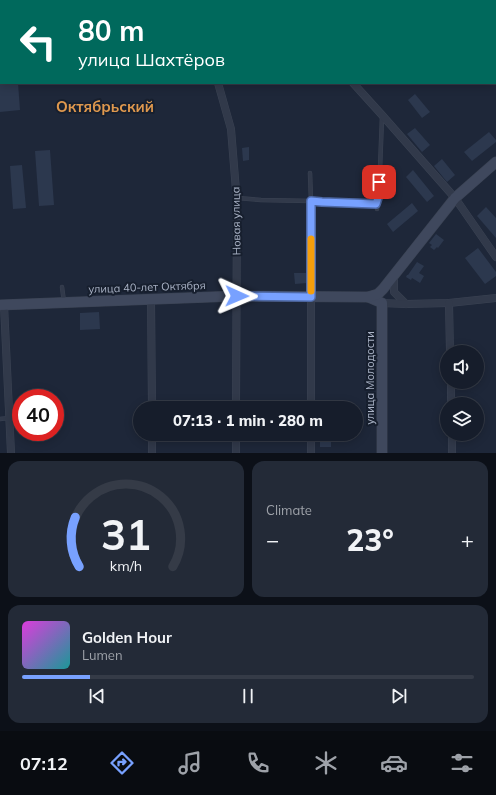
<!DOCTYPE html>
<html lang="en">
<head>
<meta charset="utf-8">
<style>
  :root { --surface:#161d2b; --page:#232a37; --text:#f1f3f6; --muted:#9ea2a9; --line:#353b47; --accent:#78a1ff }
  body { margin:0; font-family:Mulish,sans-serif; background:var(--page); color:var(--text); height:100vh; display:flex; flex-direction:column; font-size:15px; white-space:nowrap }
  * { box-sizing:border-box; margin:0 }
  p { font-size:13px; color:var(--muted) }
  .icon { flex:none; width:22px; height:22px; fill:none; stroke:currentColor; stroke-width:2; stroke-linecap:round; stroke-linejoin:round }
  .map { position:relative; height:453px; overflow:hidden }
  .details { display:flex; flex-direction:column; gap:8px; padding:8px; background:#0c1018; flex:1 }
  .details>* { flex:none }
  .banner { position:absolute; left:0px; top:0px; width:496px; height:84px; box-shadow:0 2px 10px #0003,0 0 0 1px var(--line); background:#00695c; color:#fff; overflow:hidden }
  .controls { position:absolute; left:440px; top:345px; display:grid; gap:8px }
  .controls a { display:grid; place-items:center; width:44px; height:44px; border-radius:50%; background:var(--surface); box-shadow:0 2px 10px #0003,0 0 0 1px var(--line); font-size:20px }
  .speed { position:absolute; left:12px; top:389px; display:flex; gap:8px; font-size:20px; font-weight:700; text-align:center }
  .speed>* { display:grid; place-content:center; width:52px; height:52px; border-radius:50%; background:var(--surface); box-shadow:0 2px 10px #0003,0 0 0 1px var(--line); line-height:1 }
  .speed .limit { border:6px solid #d22; background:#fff; color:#111 }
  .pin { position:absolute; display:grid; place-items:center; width:34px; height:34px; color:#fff; margin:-17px; border-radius:8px; box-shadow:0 2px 6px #0006 }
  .me { position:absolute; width:44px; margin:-22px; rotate:91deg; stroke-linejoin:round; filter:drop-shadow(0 0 3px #0008) }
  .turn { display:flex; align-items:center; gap:14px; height:84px; padding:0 12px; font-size:18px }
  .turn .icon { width:52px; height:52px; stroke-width:2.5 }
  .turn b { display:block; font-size:28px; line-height:34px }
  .big { font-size:30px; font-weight:800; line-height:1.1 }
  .details .card { flex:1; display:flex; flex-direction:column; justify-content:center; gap:6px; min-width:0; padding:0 14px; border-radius:12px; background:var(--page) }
  .details .dial { align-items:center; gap:0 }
  .dial svg { height:104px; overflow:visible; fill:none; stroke:var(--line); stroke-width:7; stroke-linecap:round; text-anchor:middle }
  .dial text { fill:var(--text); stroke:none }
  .song { display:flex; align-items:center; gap:12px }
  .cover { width:48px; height:48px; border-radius:6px; background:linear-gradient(135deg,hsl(300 70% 55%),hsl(180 70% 35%)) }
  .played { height:4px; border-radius:2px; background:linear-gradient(90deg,var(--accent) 15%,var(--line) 15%) }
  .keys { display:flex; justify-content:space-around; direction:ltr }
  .heat { display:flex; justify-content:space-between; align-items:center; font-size:22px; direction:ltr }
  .details .tiles { flex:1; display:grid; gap:8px; grid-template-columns:1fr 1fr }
  .card:last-child { grid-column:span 2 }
  .trip { position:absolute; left:133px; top:401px; width:230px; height:40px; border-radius:20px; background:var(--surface); box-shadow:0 2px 10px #0003,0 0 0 1px var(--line); font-weight:800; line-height:40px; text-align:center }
  .dock { display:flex; height:64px; justify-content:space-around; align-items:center; background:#090c11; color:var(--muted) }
  .dock .icon { width:28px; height:28px }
  .dock .on { color:var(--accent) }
  .dock b { font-size:18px; color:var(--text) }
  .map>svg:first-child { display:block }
</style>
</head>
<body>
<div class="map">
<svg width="496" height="453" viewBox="0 0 496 453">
  <rect width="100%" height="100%" fill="#1e2739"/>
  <g fill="#2c384e">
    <polygon points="0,83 18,83 20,110 0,112"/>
    <polygon points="415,94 430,112 422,118 408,100"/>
    <polygon points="415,128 430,145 422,152 407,134"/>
    <polygon points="489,132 496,140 496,142 472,161 464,152"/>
    <polygon points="249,147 249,160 243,161 242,148"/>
    <polygon points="50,150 54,205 39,206 35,151"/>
    <polygon points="442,159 455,175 447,182 434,166"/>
    <polygon points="22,165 26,208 13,209 10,166"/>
    <polygon points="413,170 434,196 427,202 406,177"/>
    <polygon points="412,203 418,211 393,232 387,224"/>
    <polygon points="486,207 496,218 496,238 477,216"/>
    <polygon points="436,234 444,240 438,248 437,247 434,250 430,247 432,245 429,243"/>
    <polygon points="478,248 496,272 496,276 485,284 465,258"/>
    <polygon points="417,262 424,266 419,273 424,276 420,283 412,278 411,280 406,277 407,275 408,275"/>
    <polygon points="294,273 306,273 307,283 295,284"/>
    <polygon points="99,312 100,329 80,330 80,313"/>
    <polygon points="320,434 331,435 331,447 320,447"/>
  </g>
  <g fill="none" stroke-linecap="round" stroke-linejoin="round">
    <g stroke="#3b4353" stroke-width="4.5">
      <g id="lane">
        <polyline points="187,0 187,1"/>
        <polyline points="310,173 311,201 322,202 377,203 377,209"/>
        <polyline points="237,198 261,200 311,201 311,203"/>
        <polyline points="377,203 379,195 382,117"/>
        <polyline points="62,287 64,302"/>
        <polyline points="0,419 9,418"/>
      </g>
    </g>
    <g stroke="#3b4353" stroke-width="8">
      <g id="street">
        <polyline points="282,0 283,1"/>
        <polyline points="344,1 345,0"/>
        <polyline points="454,1 456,0"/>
        <polyline points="218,83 231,129 237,203 236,408"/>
        <polyline points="353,83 382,115 455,198 496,257"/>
        <polyline points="394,277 394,292 406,304"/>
        <polyline points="151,299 152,408"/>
        <polyline points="382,303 406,304 449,303 496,298"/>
        <polyline points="449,303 450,352"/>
        <polyline points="4,305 11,453"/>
        <polyline points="451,382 451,404"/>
        <polyline points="311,408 311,206"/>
        <polyline points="152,434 152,453"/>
        <polyline points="452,434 452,453"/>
        <polyline points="236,453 236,434"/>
        <polyline points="311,453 311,434"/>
      </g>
    </g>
    <g stroke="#3b4353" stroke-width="11">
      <g id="secondary">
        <polyline points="368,297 382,303 382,453"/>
        <polyline points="0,305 237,296 368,297 378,294 383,289 455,198 496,162"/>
      </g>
    </g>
    <use href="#lane" stroke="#31394a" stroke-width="3.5"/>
    <use href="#street" stroke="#31394a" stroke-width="7"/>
    <use href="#secondary" stroke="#3f485d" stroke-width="10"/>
  </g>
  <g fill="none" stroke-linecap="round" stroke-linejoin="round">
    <g stroke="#4e69a6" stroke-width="10">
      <polyline id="route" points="237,296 311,297 311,201 322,202 376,204 379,195 379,182"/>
    </g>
    <use href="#route" stroke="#78a1ff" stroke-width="7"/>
    <polyline stroke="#f59e0b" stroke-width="7" points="311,239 311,291"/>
  </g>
  <g text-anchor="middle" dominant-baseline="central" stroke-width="4" stroke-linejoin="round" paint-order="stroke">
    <g font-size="11" fill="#abb4c7" stroke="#171f2e">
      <text transform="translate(236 221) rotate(-91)">Новая улица</text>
      <text transform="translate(147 287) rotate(-2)">улица 40-лет Октября</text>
      <text transform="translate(370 378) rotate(-90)">улица Молодости</text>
    </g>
    <g font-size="15" font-weight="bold" fill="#df984e" stroke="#171f2e">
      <text x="105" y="106">Октябрьский</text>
    </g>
  </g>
</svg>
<div class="controls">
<a><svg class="icon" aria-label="sound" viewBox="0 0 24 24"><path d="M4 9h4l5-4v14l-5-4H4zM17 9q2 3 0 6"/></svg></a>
<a><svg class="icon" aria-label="layers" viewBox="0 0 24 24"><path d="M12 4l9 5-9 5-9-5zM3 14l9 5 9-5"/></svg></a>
</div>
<div class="speed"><div class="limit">40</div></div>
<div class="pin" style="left:379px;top:182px;background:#d93025"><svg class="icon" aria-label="arrive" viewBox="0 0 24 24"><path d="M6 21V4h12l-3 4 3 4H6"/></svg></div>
<svg class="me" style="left:237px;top:296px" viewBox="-20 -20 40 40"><path d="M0-17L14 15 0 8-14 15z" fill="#78a1ff" stroke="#fff" stroke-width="4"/></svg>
<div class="trip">07:13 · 1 min · 280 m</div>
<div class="banner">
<div class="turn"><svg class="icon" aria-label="left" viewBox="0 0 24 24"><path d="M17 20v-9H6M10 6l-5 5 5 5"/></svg><div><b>80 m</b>улица Шахтёров</div></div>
</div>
</div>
<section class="details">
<div class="tiles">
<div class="card dial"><svg viewBox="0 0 100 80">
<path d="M14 69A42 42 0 1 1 86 69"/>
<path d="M14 69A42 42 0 0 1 11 31" stroke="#78a1ff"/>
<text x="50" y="56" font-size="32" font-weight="700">31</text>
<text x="50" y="72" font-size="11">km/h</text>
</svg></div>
<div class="card"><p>Climate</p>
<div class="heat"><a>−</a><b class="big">23°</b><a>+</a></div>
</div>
<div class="card">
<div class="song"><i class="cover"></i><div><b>Golden Hour</b><p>Lumen</p></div></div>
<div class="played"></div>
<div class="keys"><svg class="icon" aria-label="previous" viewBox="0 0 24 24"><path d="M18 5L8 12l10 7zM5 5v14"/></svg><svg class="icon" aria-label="pause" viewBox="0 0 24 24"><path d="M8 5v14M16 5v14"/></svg><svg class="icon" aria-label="next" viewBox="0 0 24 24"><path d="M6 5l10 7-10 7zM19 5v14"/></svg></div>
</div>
</div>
</section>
<nav class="dock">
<b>07:12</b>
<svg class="icon on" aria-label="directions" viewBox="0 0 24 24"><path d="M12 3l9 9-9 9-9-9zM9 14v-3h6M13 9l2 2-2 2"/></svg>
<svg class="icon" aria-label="music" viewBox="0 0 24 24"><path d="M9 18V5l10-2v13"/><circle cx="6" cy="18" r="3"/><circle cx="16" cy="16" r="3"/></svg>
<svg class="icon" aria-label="phone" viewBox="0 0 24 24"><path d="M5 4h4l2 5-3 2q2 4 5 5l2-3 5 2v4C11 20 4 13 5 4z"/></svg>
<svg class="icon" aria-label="climate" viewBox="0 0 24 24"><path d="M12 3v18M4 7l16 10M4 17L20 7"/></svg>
<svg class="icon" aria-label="car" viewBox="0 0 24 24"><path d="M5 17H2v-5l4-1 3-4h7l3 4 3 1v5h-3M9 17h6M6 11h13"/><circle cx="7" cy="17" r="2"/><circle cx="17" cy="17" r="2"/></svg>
<svg class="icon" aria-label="filters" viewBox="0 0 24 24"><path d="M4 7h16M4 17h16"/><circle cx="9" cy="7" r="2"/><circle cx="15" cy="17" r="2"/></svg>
</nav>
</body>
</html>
